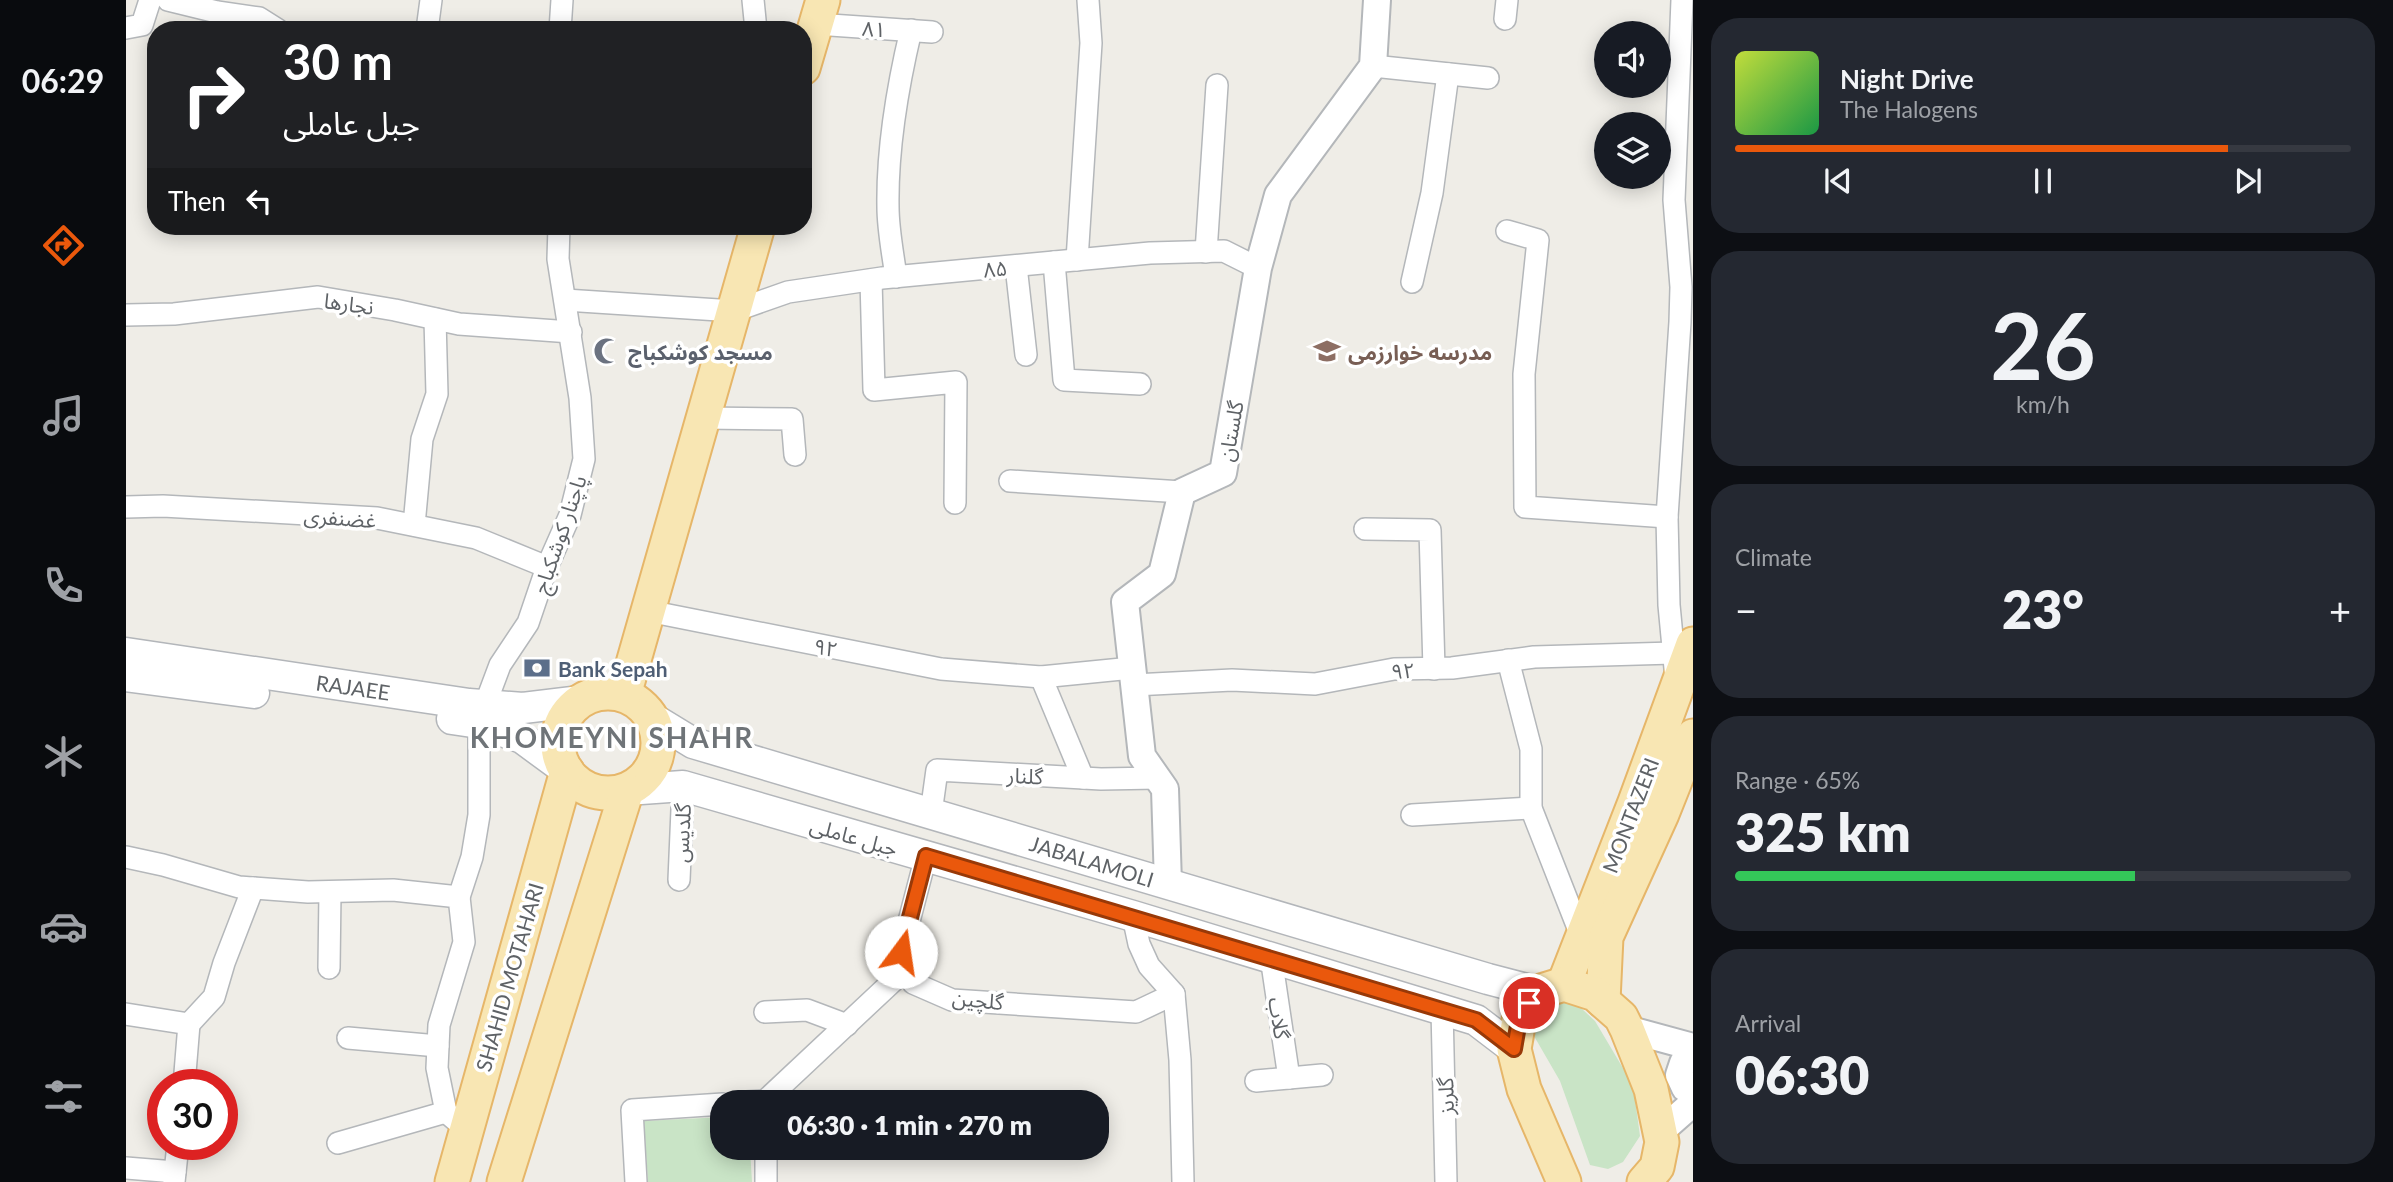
<!DOCTYPE html>
<html lang="en">
<head>
<meta charset="utf-8">
<style>
  :root { --surface:#171b24; --page:#242831; --text:#f1f3f6; --muted:#9ea1a6; --line:#363941; --accent:#ea580c }
  body { margin:0; font-family:Lato,"Noto Sans Arabic",sans-serif; background:var(--page); color:var(--text); height:100vh; display:flex; flex-direction:column; font-size:26px; white-space:nowrap }
  * { box-sizing:border-box; margin:0 }
  p { font-size:23px; color:var(--muted) }
  .icon { flex:none; width:38px; height:38px; fill:none; stroke:currentColor; stroke-width:2; stroke-linecap:round; stroke-linejoin:round }
  .map { position:relative; flex:1; overflow:hidden }
  .details { display:flex; flex-direction:column; gap:18px; padding:18px; background:#0d0f14; width:700px }
  .details>* { flex:none }
  .hud { position:absolute; left:21px; top:21px; width:665px; height:214px; border-radius:28px; box-shadow:0 4px 18px #0003; background:#202124; color:#fff; overflow:hidden }
  .tools { position:absolute; left:1468px; top:21px; display:grid; gap:14px }
  .tools a { display:grid; place-items:center; width:77px; height:77px; border-radius:50%; background:var(--surface); box-shadow:0 4px 18px #0003; font-size:35px }
  .speed { position:absolute; left:21px; top:1069px; display:flex; gap:14px; font-size:35px; font-weight:700; text-align:center }
  .speed>* { display:grid; place-content:center; width:91px; height:91px; border-radius:50%; background:var(--surface); box-shadow:0 4px 18px #0003; line-height:1 }
  .speed .limit { border:10px solid #d22; background:#fff; color:#111 }
  .pin { position:absolute; display:grid; place-items:center; width:60px; height:60px; color:#fff; margin:-30px; border:4px solid #fff; border-radius:50%; box-shadow:0 2px 7px #0007 }
  .me { position:absolute; width:77px; margin:-38px; rotate:14deg; stroke-linejoin:round; filter:drop-shadow(0 0 5px #0008) }
  .turn { display:flex; align-items:center; gap:24px; height:147px; padding:0 21px; font-size:32px }
  .turn .icon { width:91px; height:91px; stroke-width:2.5 }
  .turn b { display:block; font-size:49px; line-height:60px }
  .then { display:flex; align-items:center; height:66px; padding:0 21px; background:#0003; gap:14px; font-size:26px }
  .big { font-size:52px; font-weight:800; line-height:1.1 }
  .details .widget { flex:1; display:flex; flex-direction:column; justify-content:center; gap:10px; min-width:0; padding:0 24px; border-radius:28px; background:var(--page) }
  .details .dial { align-items:center; gap:0 }
  .dial b { font-size:91px; line-height:1 }
  .song { display:flex; align-items:center; gap:21px }
  .cover { width:84px; height:84px; border-radius:10px; background:linear-gradient(135deg,hsl(70 70% 55%),hsl(140 70% 35%)) }
  .played { height:7px; border-radius:4px; background:linear-gradient(90deg,var(--accent) 80%,var(--line) 80%) }
  .keys { display:flex; justify-content:space-around; direction:ltr }
  .heat { display:flex; justify-content:space-between; align-items:center; font-size:38px; direction:ltr }
  .charge { height:10px; border-radius:5px; background:linear-gradient(90deg,#34c759 65%,var(--line) 0) }
  .trip { position:absolute; left:584px; top:1090px; width:399px; height:70px; border-radius:28px; background:var(--surface); box-shadow:0 4px 18px #0003; font-weight:800; line-height:70px; text-align:center }
  main { display:flex; flex:1; min-height:0 }
  .tab-bar { display:flex; flex-direction:column; width:126px; justify-content:space-around; align-items:center; background:#090b0e; color:var(--muted) }
  .tab-bar .icon { width:49px; height:49px }
  .tab-bar .selected { color:var(--accent) }
  .tab-bar b { font-size:32px; color:var(--text) }
  .map>svg:first-child { display:block }
</style>
</head>
<body>
<main>
<nav class="tab-bar">
<b>06:29</b>
<svg class="icon selected" aria-label="directions" viewBox="0 0 24 24"><path d="M12 3l9 9-9 9-9-9zM9 14v-3h6M13 9l2 2-2 2"/></svg>
<svg class="icon" aria-label="music" viewBox="0 0 24 24"><path d="M9 18V5l10-2v13"/><circle cx="6" cy="18" r="3"/><circle cx="16" cy="16" r="3"/></svg>
<svg class="icon" aria-label="phone" viewBox="0 0 24 24"><path d="M5 4h4l2 5-3 2q2 4 5 5l2-3 5 2v4C11 20 4 13 5 4z"/></svg>
<svg class="icon" aria-label="climate" viewBox="0 0 24 24"><path d="M12 3v18M4 7l16 10M4 17L20 7"/></svg>
<svg class="icon" aria-label="car" viewBox="0 0 24 24"><path d="M5 17H2v-5l4-1 3-4h7l3 4 3 1v5h-3M9 17h6M6 11h13"/><circle cx="7" cy="17" r="2"/><circle cx="17" cy="17" r="2"/></svg>
<svg class="icon" aria-label="filters" viewBox="0 0 24 24"><path d="M4 7h16M4 17h16"/><circle cx="9" cy="7" r="2"/><circle cx="15" cy="17" r="2"/></svg>
</nav>
<div class="map">
<svg width="1567" height="1182" viewBox="0 0 1567 1182">
  <rect width="100%" height="100%" fill="#efede7"/>
  <g fill="#c9e4c6">
    <path d="M1442 996 1469 1021 1507 1085 1514 1136 1497 1162 1482 1169 1464 1165 1434 1081 1408 1036C1407 1015 1425 1004 1442 996Z"/>
    <polygon points="597,1117 597,1148 624,1148 626,1182 522,1182 518,1121"/>
  </g>
  <g fill="none" stroke-linecap="round" stroke-linejoin="round">
    <g stroke="#b4b7ba" stroke-width="24">
      <g id="minor">
        <polyline points="42,0 91,12 133,18 152,30"/>
        <polyline points="627,0 630,30"/>
        <polyline points="1379,19 1381,0"/>
        <polyline points="690,24 806,32"/>
        <polyline points="0,28 16,25 24,0"/>
        <polyline points="301,30 305,0"/>
        <polyline points="434,30 436,0"/>
        <polyline points="1247,66 1362,78"/>
        <polyline points="1381,231 1412,240 1398,374 1399,507 1541,517"/>
        <polyline points="1080,252 1091,85"/>
        <polyline points="951,260 965,43 962,0"/>
        <polyline points="928,262 938,380 1014,384"/>
        <polyline points="890,266 900,355"/>
        <path d="M770 277C767 254 762 230 762 207 761 147 771 89 785 30"/>
        <polyline points="745,280 748,390 830,382 829,503"/>
        <polyline points="1286,282 1306,193 1322,74"/>
        <polyline points="439,300 608,311 662,292 756,278 1024,253 1098,251 1132,268"/>
        <polyline points="0,315 48,314 192,297 269,310 333,324 445,332"/>
        <polyline points="577,418 666,419 669,455"/>
        <polyline points="884,481 1056,492"/>
        <polyline points="0,507 37,506 251,518 350,538 421,567"/>
        <polyline points="288,525 296,439 311,394 309,319"/>
        <polyline points="1239,529 1304,530 1308,669"/>
        <polyline points="522,611 815,669 915,677 1006,668"/>
        <polyline points="1382,660 1405,749 1405,808 1456,938"/>
        <polyline points="915,677 957,778"/>
        <polyline points="1550,679 1543,605 1541,517 1554,322 1555,287 1548,200 1556,0"/>
        <polyline points="1008,685 1106,680 1189,684 1268,669 1326,668 1408,657 1547,653"/>
        <polyline points="359,705 374,665 402,623 421,567 444,515 458,459 454,398 432,259 433,226"/>
        <polyline points="805,813 811,770 975,779 1032,778"/>
        <polyline points="1286,815 1405,808"/>
        <polyline points="800,856 775,952 787,983 826,1000 1010,1012 1048,994"/>
        <polyline points="0,857 37,865 113,887 182,892 267,890 333,897 338,942 313,1025 311,1068 320,1112 340,1129"/>
        <polyline points="553,880 557,786"/>
        <polyline points="333,897 346,857 353,815 353,723"/>
        <polyline points="1007,916 1013,944 1023,966 1048,994 1054,1060 1057,1182"/>
        <polyline points="1145,957 1163,1078"/>
        <polyline points="203,968 204,892"/>
        <polyline points="1316,1009 1320,1182"/>
        <polyline points="639,1012 681,1010 721,1025"/>
        <polyline points="0,1014 63,1024 88,997 98,963 127,888"/>
        <polyline points="222,1038 312,1046"/>
        <polyline points="1130,1081 1196,1075"/>
        <polyline points="58,1085 63,1024"/>
        <polyline points="620,1102 639,1101 781,968"/>
        <polyline points="212,1143 320,1112"/>
        <polyline points="640,1148 640,1182"/>
        <polyline points="0,1168 49,1172"/>
        <polyline points="48,1182 52,1144"/>
        <polyline points="510,1182 506,1110 597,1104"/>
      </g>
    </g>
    <g stroke="#b4b7ba" stroke-width="30">
      <g id="tertiary">
        <polyline points="1042,884 1039,789 1016,756 999,602 1036,574 1056,492 1097,473 1132,268 1152,195 1247,66 1251,0"/>
        <polyline points="1501,1029 1567,1047"/>
        <polyline points="1567,1058 1557,1063 1553,1075 1559,1088 1567,1093"/>
        <polyline points="1534,1132 1567,1103"/>
      </g>
    </g>
    <g stroke="#b3b6ba" stroke-width="33">
      <g id="secondary">
        <polyline points="0,653 343,704 397,708 455,701"/>
        <polyline points="0,676 128,693"/>
        <polyline points="526,718 567,743 1362,979 1412,992"/>
        <polyline points="326,719 353,723 396,738 441,771"/>
        <polyline points="501,790 557,786 1007,916 1350,1020 1388,1049"/>
      </g>
    </g>
    <g stroke="#e6b669" stroke-width="37">
      <g id="primary">
        <polyline points="677,68 697,0"/>
        <circle cx="482" cy="743" r="50"/>
        <polyline points="498,695 632,226"/>
        <polyline points="1438,984 1509,802 1567,644"/>
        <polyline points="1477,1001 1480,937 1536,814 1567,736"/>
        <polyline points="326,1182 441,771"/>
        <polyline points="378,1182 501,790"/>
        <polyline points="1438,1182 1398,1089 1388,1049 1394,1014 1412,992 1438,984 1469,994 1495,1017 1501,1029 1525,1089 1536,1142 1531,1167 1518,1182"/>
      </g>
    </g>
    <use href="#minor" stroke="#fff" stroke-width="21"/>
    <use href="#tertiary" stroke="#fff" stroke-width="26"/>
    <use href="#secondary" stroke="#fff" stroke-width="30"/>
    <use href="#primary" stroke="#f8e6b3" stroke-width="33"/>
  </g>
  <g fill="none" stroke-linecap="round" stroke-linejoin="round">
    <g stroke="#983908" stroke-width="18">
      <polyline id="route" points="775,952 800,856 1350,1020 1388,1049 1394,1014 1403,1003"/>
    </g>
    <use href="#route" stroke="#ea580c" stroke-width="12"/>
  </g>
  <defs>
    <g id="mosque-bare" transform="scale(2.1)"><path d="M3.5-4.9A6 6 0 1 0 3.5 4.9A5 5 0 1 1 3.5-4.9Z" fill="#6b7280" stroke="#fff" stroke-width="2.5" paint-order="stroke"/></g>
    <g id="school-bare" transform="scale(2.1)"><path d="M0-5L7-2L0 1L-7-2ZM-4 1L0 2.5L4 1V4Q0 6-4 4Z" fill="#8d6e63" stroke="#fff" stroke-width="2.5" paint-order="stroke"/></g>
    <g id="bank-bare" transform="scale(2.1)"><path d="M-6-4H6V4H-6ZM0-2.3a2.3 2.3 0 1 0 0 4.6a2.3 2.3 0 1 0 0-4.6Z" fill="#5c6f8a" stroke="#fff" stroke-width="2.5" paint-order="stroke"/></g>
  </defs>
  <g fill-rule="evenodd">
    <use href="#mosque-bare" x="481" y="351"/>
    <use href="#school-bare" x="1201" y="351"/>
    <use href="#bank-bare" x="411" y="668"/>
  </g>
  <g text-anchor="middle" dominant-baseline="central" stroke-width="7" stroke-linejoin="round" paint-order="stroke">
    <g font-size="21" fill="#5e6266" stroke="#fff">
      <text transform="translate(748 28) rotate(4)">۸۱</text>
      <text transform="translate(869 268) rotate(-6)">۸۵</text>
      <text transform="translate(223 303) rotate(8)">نجارها</text>
      <text transform="translate(1104 431) rotate(-80)">گلستان</text>
      <text transform="translate(214 517) rotate(4)">غضنفری</text>
      <text transform="translate(433 534) rotate(-71)">پاچنار کوشکباج</text>
      <text transform="translate(700 647) rotate(11)">۹۲</text>
      <text transform="translate(1277 670) rotate(-4)">۹۲</text>
      <text transform="translate(227 687) rotate(8)">RAJAEE</text>
      <text transform="translate(899 775) rotate(3)">گلنار</text>
      <text transform="translate(1504 815) rotate(-69)">MONTAZERI</text>
      <text transform="translate(555 833) rotate(-87)">گلدیس</text>
      <text transform="translate(728 836) rotate(16)">جبل عاملی</text>
      <text transform="translate(966 861) rotate(17)">JABALAMOLI</text>
      <text transform="translate(383 977) rotate(-74)">SHAHID MOTAHARI</text>
      <text transform="translate(852 999) rotate(6)">گلچین</text>
      <text transform="translate(1154 1018) rotate(81)">گلاب</text>
      <text transform="translate(1319 1096) rotate(-91)">گلریز</text>
    </g>
    <g font-size="21" font-weight="bold" fill="#5b616d" stroke="#fff" text-anchor="start">
      <text x="502" y="351">مسجد کوشکباج</text>
    </g>
    <g font-size="21" font-weight="bold" fill="#785e54" stroke="#fff" text-anchor="start">
      <text x="1222" y="351">مدرسه خوارزمی</text>
    </g>
    <g font-size="21" font-weight="bold" fill="#4e5e75" stroke="#fff" text-anchor="start">
      <text x="432" y="668">Bank Sepah</text>
    </g>
    <g font-size="28" font-weight="bold" letter-spacing="2" fill="#6f7478" stroke="#fff">
      <text x="486" y="737">KHOMEYNI SHAHR</text>
    </g>
  </g>
</svg>
<div class="tools">
<a><svg class="icon" aria-label="sound" viewBox="0 0 24 24"><path d="M4 9h4l5-4v14l-5-4H4zM17 9q2 3 0 6"/></svg></a>
<a><svg class="icon" aria-label="layers" viewBox="0 0 24 24"><path d="M12 4l9 5-9 5-9-5zM3 14l9 5 9-5"/></svg></a>
</div>
<div class="speed"><div class="limit">30</div></div>
<div class="pin" style="left:1403px;top:1003px;background:#d93025"><svg class="icon" aria-label="arrive" viewBox="0 0 24 24"><path d="M6 21V4h12l-3 4 3 4H6"/></svg></div>
<svg class="me" style="left:775px;top:952px" viewBox="-20 -20 40 40"><circle r="19" fill="#fff"/><path d="M0-13L10 11 0 6-10 11z" fill="#ea580c"/></svg>
<div class="trip">06:30 · 1 min · 270 m</div>
<div class="hud">
<div class="turn"><svg class="icon" aria-label="right" viewBox="0 0 24 24"><path d="M7 20v-9h11M14 6l5 5-5 5"/></svg><div><b>30 m</b>جبل عاملی</div></div>
<div class="then">Then<svg class="icon" aria-label="left" viewBox="0 0 24 24"><path d="M17 20v-9H6M10 6l-5 5 5 5"/></svg></div>
</div>
</div>
<section class="details">
<div class="widget">
<div class="song"><i class="cover"></i><div><b>Night Drive</b><p>The Halogens</p></div></div>
<div class="played"></div>
<div class="keys"><svg class="icon" aria-label="previous" viewBox="0 0 24 24"><path d="M18 5L8 12l10 7zM5 5v14"/></svg><svg class="icon" aria-label="pause" viewBox="0 0 24 24"><path d="M8 5v14M16 5v14"/></svg><svg class="icon" aria-label="next" viewBox="0 0 24 24"><path d="M6 5l10 7-10 7zM19 5v14"/></svg></div>
</div>
<div class="widget dial"><b>26</b><p>km/h</p></div>
<div class="widget"><p>Climate</p>
<div class="heat"><a>−</a><b class="big">23°</b><a>+</a></div>
</div>
<div class="widget"><p>Range · 65%</p><b class="big">325 km</b><div class="charge"></div></div>
<div class="widget"><p>Arrival</p><b class="big">06:30</b></div>
</section>
</main>
</body>
</html>
